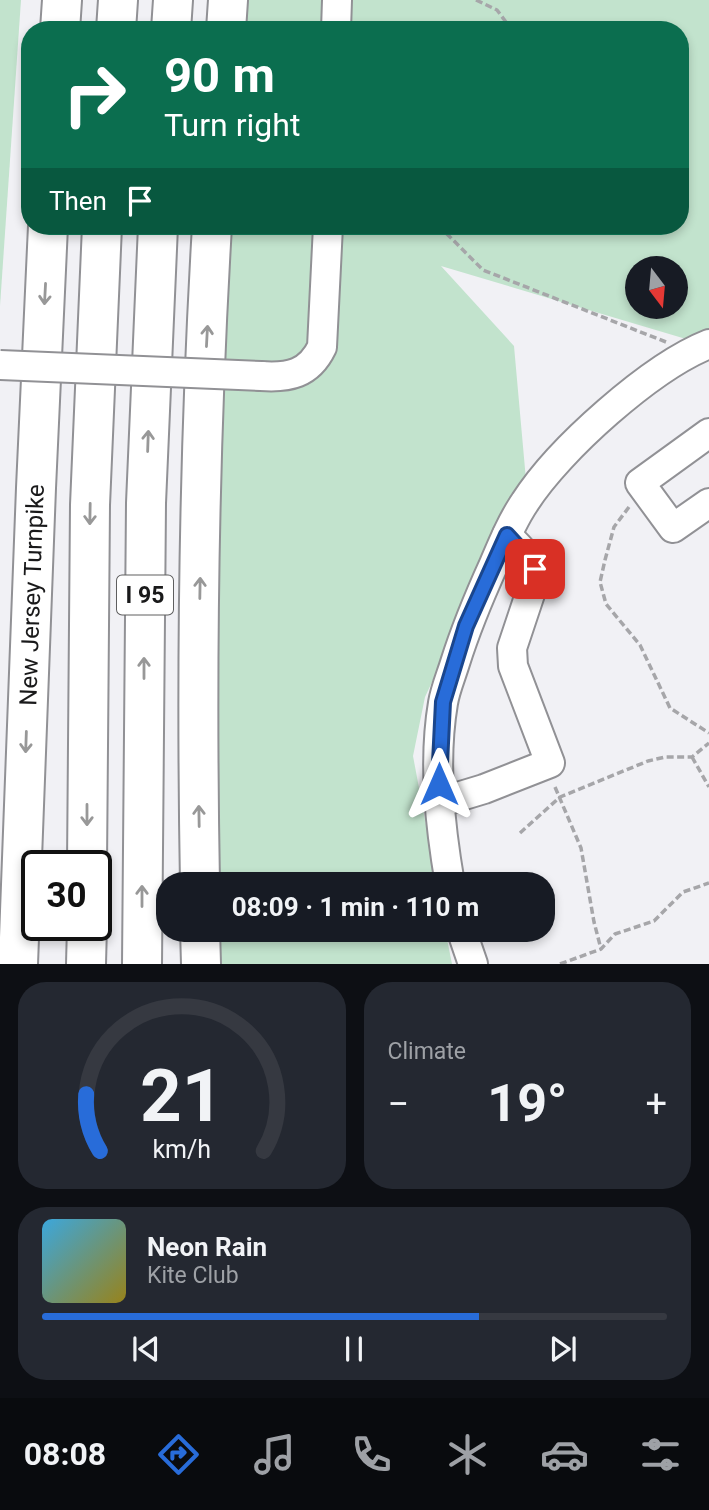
<!DOCTYPE html>
<html lang="en">
<head>
<meta charset="utf-8">
<style>
  :root { --surface:#171b24; --page:#242831; --text:#f1f3f6; --muted:#9ea1a6; --line:#363941; --accent:#286cd9 }
  body { margin:0; font-family:Roboto,sans-serif; background:var(--page); color:var(--text); height:100vh; display:flex; flex-direction:column; font-size:26px; white-space:nowrap }
  * { box-sizing:border-box; margin:0 }
  p { font-size:23px; color:var(--muted) }
  .icon { flex:none; width:38px; height:38px; fill:none; stroke:currentColor; stroke-width:2; stroke-linecap:round; stroke-linejoin:round }
  .map { position:relative; height:964px; overflow:hidden }
  .side { display:flex; flex-direction:column; gap:18px; padding:18px; background:#0d0f14; flex:1 }
  .side>* { flex:none }
  .guide { position:absolute; left:21px; top:21px; width:668px; height:214px; border-radius:28px; box-shadow:0 4px 10px #0003; background:#0b6e4f; color:#fff; overflow:hidden }
  .needle { width:46px; rotate:164deg }
  .controls { position:absolute; left:625px; top:256px; display:grid; gap:14px }
  .controls a { display:grid; place-items:center; width:63px; height:63px; border-radius:50%; background:var(--surface); box-shadow:0 4px 10px #0003; font-size:35px }
  .speed { position:absolute; left:21px; top:850px; display:flex; gap:14px; font-size:35px; font-weight:700; text-align:center }
  .speed>* { display:grid; place-content:center; width:91px; height:91px; border-radius:50%; background:var(--surface); box-shadow:0 4px 10px #0003; line-height:1 }
  .speed .limit { border:4px solid #111; border-radius:10px; background:#fff; color:#111 }
  .pin { position:absolute; display:grid; place-items:center; width:60px; height:60px; color:#fff; margin:-30px; border-radius:14px; box-shadow:0 4px 10px #0006 }
  .me { position:absolute; width:77px; margin:-38px; rotate:0deg; stroke-linejoin:round; filter:drop-shadow(0 0 5px #0008) }
  .turn { display:flex; align-items:center; gap:24px; height:147px; padding:0 28px; font-size:32px }
  .turn .icon { width:91px; height:91px; stroke-width:2.5 }
  .turn b { display:block; font-size:49px; line-height:60px }
  .then { display:flex; align-items:center; height:66px; padding:0 28px; background:#0003; gap:14px; font-size:26px }
  .big { font-size:52px; font-weight:700; line-height:1.1 }
  .side .widget { flex:1; display:flex; flex-direction:column; justify-content:center; gap:10px; min-width:0; padding:0 24px; border-radius:28px; background:var(--page) }
  .side .dial { align-items:center; gap:0 }
  .dial svg { height:182px; overflow:visible; fill:none; stroke:var(--line); stroke-width:7; stroke-linecap:round; text-anchor:middle }
  .dial text { fill:var(--text); stroke:none }
  .song { display:flex; align-items:center; gap:21px }
  .cover { width:84px; height:84px; border-radius:10px; background:linear-gradient(135deg,hsl(200 70% 55%),hsl(50 70% 35%)) }
  .played { height:7px; border-radius:4px; background:linear-gradient(90deg,var(--accent) 70%,var(--line) 70%) }
  .keys { display:flex; justify-content:space-around; direction:ltr }
  .heat { display:flex; justify-content:space-between; align-items:center; font-size:38px; direction:ltr }
  .side .tiles { flex:1; display:grid; gap:18px; grid-template-columns:1fr 1fr }
  .widget:last-child { grid-column:span 2 }
  .trip { position:absolute; left:156px; top:872px; width:399px; height:70px; border-radius:28px; background:var(--surface); box-shadow:0 4px 10px #0003; font-weight:700; line-height:70px; text-align:center }
  .dock { display:flex; height:112px; justify-content:space-around; align-items:center; background:#090b0e; color:var(--muted) }
  .dock .icon { width:49px; height:49px }
  .dock .current { color:var(--accent) }
  .dock b { font-size:32px; color:var(--text) }
  .map>svg:first-child { display:block }
</style>
</head>
<body>
<div class="map">
<svg width="709" height="964" viewBox="0 0 709 964">
  <rect width="100%" height="100%" fill="#f1f1f5"/>
  <g fill="#c2e3cd" fill-rule="evenodd">
    <polygon points="0,0 21,0 0,306"/>
    <path d="M217 0H709V330L686 339 441 266 514 346 526 480 425 697 413 756 437 884H187L199 226H681V30H214ZM637 268H676V306H637Z"/>
    <polygon points="187,929 445,929 452,964 186,964"/>
  </g>
  <g fill="none" stroke-linecap="round" stroke-linejoin="round">
    <g stroke="#919195" stroke-width="32">
      <g id="minor">
        <polyline points="336,30 337,0"/>
        <path d="M261 376C289 378 309 374 322 347L328 226"/>
        <polyline points="709,433 640,483 673,528 709,503"/>
        <path d="M441 802 484 789 550 763 513 666 512 648 535 579C535 560 519 548 507 535"/>
        <path d="M450 884C440 826 433 762 443 703 445 690 451 676 455 663 466 628 479 597 494 564 503 543 512 521 525 502 559 449 651 367 709 344"/>
        <polyline points="461,929 473,964"/>
      </g>
    </g>
    <g stroke="#919195" stroke-width="42">
      <g id="highway">
        <polyline points="60,30 62,0"/>
        <polyline points="116,30 118,0"/>
        <polyline points="171,30 173,0"/>
        <polyline points="226,30 228,0"/>
        <polyline points="87,866 90,505 102,226"/>
        <path d="M200 884C196 665 199 445 212 226"/>
        <polyline points="200,929 201,964"/>
        <polyline points="18,964 36,488 48,226"/>
        <polyline points="86,964 87,926"/>
        <polyline points="142,964 146,503 158,226"/>
      </g>
    </g>
    <g stroke="#a6a6a9" stroke-width="3.5" stroke-dasharray="7 3.5" stroke-linecap="butt">
      <polyline points="476,0 497,10 512,30"/>
      <polyline points="439,226 483,270 666,342"/>
      <polyline points="629,507 614,527 605,560 600,582 606,604 640,645 670,708 709,733"/>
      <polyline points="692,757 709,787"/>
      <polyline points="555,787 581,848 594,922 601,949"/>
      <polyline points="520,833 560,797 648,761 665,757 692,757 709,743"/>
      <polyline points="560,964 601,949 615,934 654,921 683,892 709,883"/>
    </g>
    <use href="#minor" stroke="#fff" stroke-width="28"/>
    <use href="#highway" stroke="#fff" stroke-width="38"/>
    <g stroke="#919195" stroke-width="32" stroke-linecap="butt">
      <polyline id="minor-bridge" points="0,365 261,376"/>
    </g>
    <use href="#minor-bridge" stroke="#fff" stroke-width="28"/>
  </g>
  <defs><path id="oneway-shaft" d="M-6 0H5M1.5-3L5.5 0L1.5 3" fill="none" stroke-width="1.6" stroke-linecap="round" stroke-linejoin="round" transform="scale(1.75)"/></defs>
  <g stroke="#989898">
    <use href="#oneway-shaft" transform="translate(45 294) rotate(93)"/>
    <use href="#oneway-shaft" transform="translate(207 336) rotate(-87)"/>
    <use href="#oneway-shaft" transform="translate(148 441) rotate(-88)"/>
    <use href="#oneway-shaft" transform="translate(90 514) rotate(91)"/>
    <use href="#oneway-shaft" transform="translate(200 588) rotate(-89)"/>
    <use href="#oneway-shaft" transform="translate(144 668) rotate(-90)"/>
    <use href="#oneway-shaft" transform="translate(26 742) rotate(92)"/>
    <use href="#oneway-shaft" transform="translate(87 815) rotate(90)"/>
    <use href="#oneway-shaft" transform="translate(199 816) rotate(-91)"/>
    <use href="#oneway-shaft" transform="translate(142 896) rotate(-90)"/>
  </g>
  <g fill="none" stroke-linecap="round" stroke-linejoin="round">
    <g stroke="#1a468d" stroke-width="18">
      <polyline id="route" points="439,784 443,702 466,626 507,535 528,558 535,569"/>
    </g>
    <use href="#route" stroke="#286cd9" stroke-width="12"/>
  </g>
  <g text-anchor="middle" dominant-baseline="central" stroke-width="5" stroke-linejoin="round" paint-order="stroke">
    <rect fill="#fff" stroke="#5e5e5f" stroke-width="2" x="117" y="575.5" width="56" height="39" rx="5"/>
    <g font-size="23" font-weight="bold" fill="#19191a">
      <text x="145" y="595">I 95</text>
    </g>
    <g font-size="24" fill="#19191a" stroke="#fff">
      <text transform="translate(32 595) rotate(-88)">New Jersey Turnpike</text>
    </g>
  </g>
</svg>
<div class="controls">
<a><svg class="needle" viewBox="-14 -14 28 28"><path d="M0-13l5 13h-10z" fill="#e53935"/><path d="M0 13l5-13h-10z" fill="#9ea1a6"/></svg></a>
</div>
<div class="speed"><div class="limit">30</div></div>
<div class="pin" style="left:535px;top:569px;background:#d93025"><svg class="icon" aria-label="arrive" viewBox="0 0 24 24"><path d="M6 21V4h12l-3 4 3 4H6"/></svg></div>
<svg class="me" style="left:439px;top:784px" viewBox="-20 -20 40 40"><path d="M0-17L14 15 0 8-14 15z" fill="#286cd9" stroke="#fff" stroke-width="4"/></svg>
<div class="trip">08:09 · 1 min · 110 m</div>
<div class="guide">
<div class="turn"><svg class="icon" aria-label="right" viewBox="0 0 24 24"><path d="M7 20v-9h11M14 6l5 5-5 5"/></svg><div><b>90 m</b>Turn right</div></div>
<div class="then">Then<svg class="icon" aria-label="arrive" viewBox="0 0 24 24"><path d="M6 21V4h12l-3 4 3 4H6"/></svg></div>
</div>
</div>
<section class="side">
<div class="tiles">
<div class="widget dial"><svg viewBox="0 0 100 80">
<path d="M14 69A42 42 0 1 1 86 69"/>
<path d="M14 69A42 42 0 0 1 8 44" stroke="#286cd9"/>
<text x="50" y="56" font-size="32" font-weight="700">21</text>
<text x="50" y="72" font-size="11">km/h</text>
</svg></div>
<div class="widget"><p>Climate</p>
<div class="heat"><a>−</a><b class="big">19°</b><a>+</a></div>
</div>
<div class="widget">
<div class="song"><i class="cover"></i><div><b>Neon Rain</b><p>Kite Club</p></div></div>
<div class="played"></div>
<div class="keys"><svg class="icon" aria-label="previous" viewBox="0 0 24 24"><path d="M18 5L8 12l10 7zM5 5v14"/></svg><svg class="icon" aria-label="pause" viewBox="0 0 24 24"><path d="M8 5v14M16 5v14"/></svg><svg class="icon" aria-label="next" viewBox="0 0 24 24"><path d="M6 5l10 7-10 7zM19 5v14"/></svg></div>
</div>
</div>
</section>
<nav class="dock">
<b>08:08</b>
<svg class="icon current" aria-label="directions" viewBox="0 0 24 24"><path d="M12 3l9 9-9 9-9-9zM9 14v-3h6M13 9l2 2-2 2"/></svg>
<svg class="icon" aria-label="music" viewBox="0 0 24 24"><path d="M9 18V5l10-2v13"/><circle cx="6" cy="18" r="3"/><circle cx="16" cy="16" r="3"/></svg>
<svg class="icon" aria-label="phone" viewBox="0 0 24 24"><path d="M5 4h4l2 5-3 2q2 4 5 5l2-3 5 2v4C11 20 4 13 5 4z"/></svg>
<svg class="icon" aria-label="climate" viewBox="0 0 24 24"><path d="M12 3v18M4 7l16 10M4 17L20 7"/></svg>
<svg class="icon" aria-label="car" viewBox="0 0 24 24"><path d="M5 17H2v-5l4-1 3-4h7l3 4 3 1v5h-3M9 17h6M6 11h13"/><circle cx="7" cy="17" r="2"/><circle cx="17" cy="17" r="2"/></svg>
<svg class="icon" aria-label="filters" viewBox="0 0 24 24"><path d="M4 7h16M4 17h16"/><circle cx="9" cy="7" r="2"/><circle cx="15" cy="17" r="2"/></svg>
</nav>
</body>
</html>
